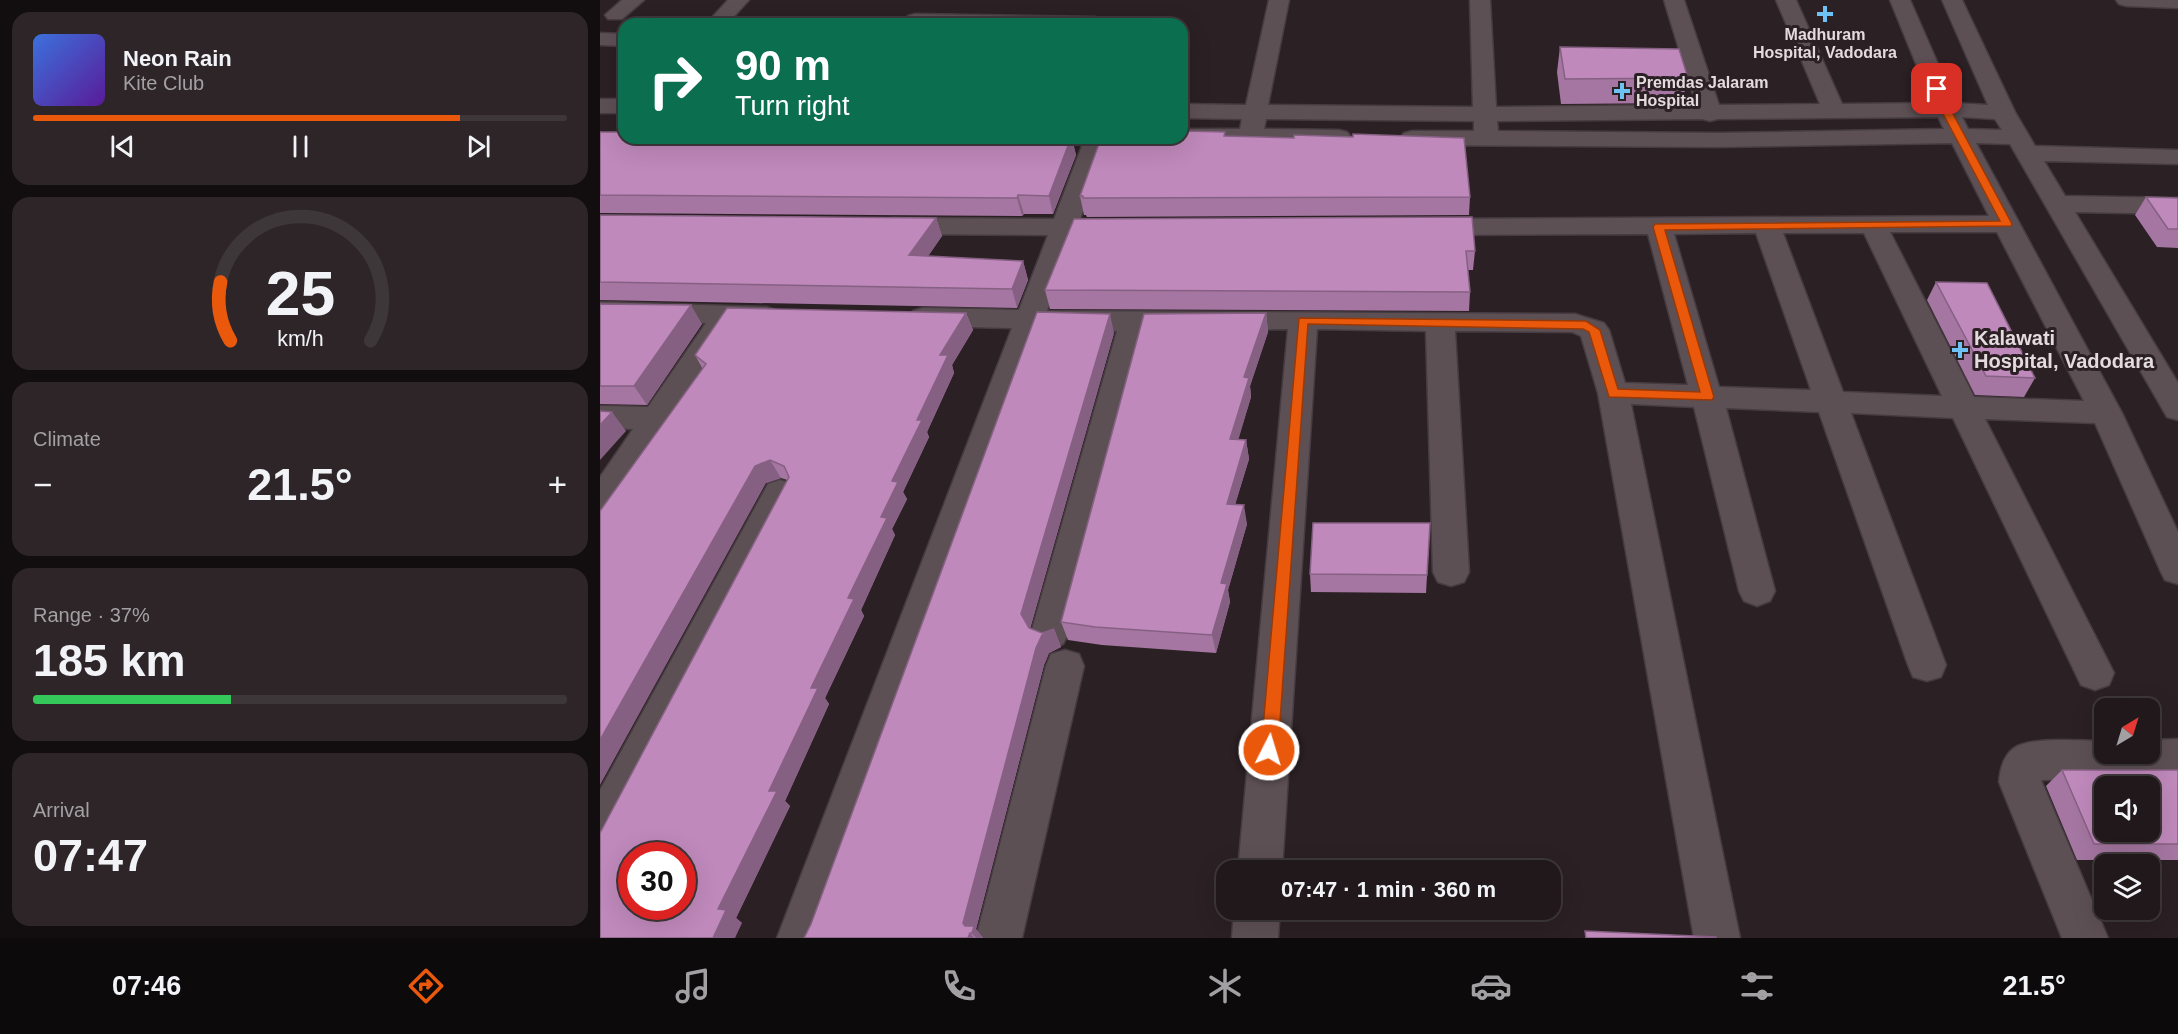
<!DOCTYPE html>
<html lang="en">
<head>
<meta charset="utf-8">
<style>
  :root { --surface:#20181b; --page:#2d2528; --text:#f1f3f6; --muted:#a2a0a3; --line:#3d373a; --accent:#ea580c }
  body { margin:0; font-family:Helvetica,sans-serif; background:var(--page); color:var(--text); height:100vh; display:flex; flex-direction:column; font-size:22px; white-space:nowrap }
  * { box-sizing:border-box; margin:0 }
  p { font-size:20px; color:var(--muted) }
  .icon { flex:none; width:33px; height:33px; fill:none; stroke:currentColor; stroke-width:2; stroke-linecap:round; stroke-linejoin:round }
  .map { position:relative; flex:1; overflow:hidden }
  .sheet { display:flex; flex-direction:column; gap:12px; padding:12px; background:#120d0f; width:600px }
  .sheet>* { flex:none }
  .top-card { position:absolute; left:18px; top:18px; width:570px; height:126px; border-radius:18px; box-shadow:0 6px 24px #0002,0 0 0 2px var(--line); background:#0b6e4f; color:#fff; overflow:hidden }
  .needle { width:39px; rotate:38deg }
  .fabs { position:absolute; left:1494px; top:698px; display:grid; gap:12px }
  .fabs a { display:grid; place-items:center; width:66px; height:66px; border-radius:12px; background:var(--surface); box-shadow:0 6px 24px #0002,0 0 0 2px var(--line); font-size:30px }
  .speed { position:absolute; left:18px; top:842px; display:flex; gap:12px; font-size:30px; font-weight:700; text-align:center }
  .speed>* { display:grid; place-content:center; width:78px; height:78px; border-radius:50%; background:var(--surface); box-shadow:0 6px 24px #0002,0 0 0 2px var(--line); line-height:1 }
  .speed .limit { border:9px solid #d22; background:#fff; color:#111 }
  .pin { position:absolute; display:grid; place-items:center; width:51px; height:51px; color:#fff; margin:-26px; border-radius:12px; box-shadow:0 3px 9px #0006 }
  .me { position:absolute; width:66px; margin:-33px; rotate:5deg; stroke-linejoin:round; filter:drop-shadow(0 0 4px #0008) }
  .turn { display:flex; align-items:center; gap:21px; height:126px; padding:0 18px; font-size:27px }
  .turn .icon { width:78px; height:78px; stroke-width:2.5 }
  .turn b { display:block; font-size:42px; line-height:51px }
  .big { font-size:45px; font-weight:800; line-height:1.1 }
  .sheet .tile { flex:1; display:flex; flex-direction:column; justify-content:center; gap:9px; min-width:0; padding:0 21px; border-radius:18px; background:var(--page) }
  .sheet .dial { align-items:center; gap:0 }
  .dial svg { height:156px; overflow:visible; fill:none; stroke:var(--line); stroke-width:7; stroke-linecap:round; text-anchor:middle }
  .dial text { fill:var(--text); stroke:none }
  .song { display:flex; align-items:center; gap:18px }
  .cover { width:72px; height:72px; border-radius:9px; background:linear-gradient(135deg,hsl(220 70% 55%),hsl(270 70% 35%)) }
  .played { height:6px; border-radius:3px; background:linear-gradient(90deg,var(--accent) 80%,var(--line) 80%) }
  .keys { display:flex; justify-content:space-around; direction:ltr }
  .heat { display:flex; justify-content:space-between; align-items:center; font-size:33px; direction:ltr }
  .charge { height:9px; border-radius:4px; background:linear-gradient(90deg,#34c759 37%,var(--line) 0) }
  .trip { position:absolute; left:616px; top:860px; width:345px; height:60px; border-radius:18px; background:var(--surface); box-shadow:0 6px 24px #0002,0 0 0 2px var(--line); font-weight:800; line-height:60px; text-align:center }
  .tabs { display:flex; height:96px; justify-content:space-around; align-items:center; background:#0d0a0b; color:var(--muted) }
  .tabs .icon { width:42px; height:42px }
  .tabs .current { color:var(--accent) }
  .tabs b { font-size:27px; color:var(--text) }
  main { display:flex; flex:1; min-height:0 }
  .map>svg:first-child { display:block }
</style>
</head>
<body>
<main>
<section class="sheet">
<div class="tile">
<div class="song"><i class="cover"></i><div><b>Neon Rain</b><p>Kite Club</p></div></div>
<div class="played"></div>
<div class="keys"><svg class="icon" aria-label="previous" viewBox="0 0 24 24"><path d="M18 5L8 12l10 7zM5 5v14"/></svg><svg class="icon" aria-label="pause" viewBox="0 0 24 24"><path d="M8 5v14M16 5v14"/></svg><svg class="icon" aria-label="next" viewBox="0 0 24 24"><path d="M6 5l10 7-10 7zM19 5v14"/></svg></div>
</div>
<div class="tile dial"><svg viewBox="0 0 100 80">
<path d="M14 69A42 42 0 1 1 86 69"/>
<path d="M14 69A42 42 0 0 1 9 39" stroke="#ea580c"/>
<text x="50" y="56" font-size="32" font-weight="700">25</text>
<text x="50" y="72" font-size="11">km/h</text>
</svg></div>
<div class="tile"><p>Climate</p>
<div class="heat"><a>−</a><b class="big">21.5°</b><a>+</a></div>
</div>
<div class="tile"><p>Range · 37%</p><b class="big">185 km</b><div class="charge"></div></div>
<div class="tile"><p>Arrival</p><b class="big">07:47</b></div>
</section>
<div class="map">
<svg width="1578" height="938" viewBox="0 0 1578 938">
  <rect width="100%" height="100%" fill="#2b2024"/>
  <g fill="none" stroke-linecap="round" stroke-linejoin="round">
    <g stroke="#453b40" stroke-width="3">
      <g id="minor">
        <polygon points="22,0 44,0 22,19 8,19 5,15"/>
        <polygon points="128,0 149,0 127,24 106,24"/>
        <path d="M669 0H689L668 105 873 107 870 0H890L896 107 1096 105 1064 0H1084L1119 105 1220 104 1176 0H1196L1242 104 1332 103 1290 0H1310L1355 103 1388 105 1342 0H1362L1415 112 1435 146 1578 150V164L1444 161 1465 196 1578 198V214L1475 212 1578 383V420L1567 417 1410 144 1376 143 1522 413 1578 532V584L1565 580 1560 570 1495 423 1385 419 1514 673 1509 685 1495 690 1481 685 1353 418 1251 413 1346 665 1341 677 1327 681 1313 677 1308 665 1219 412 1126 408 1175 591 1170 601 1157 606 1144 601 1139 591 1094 407 1031 404 1140 938H1094L998 393 981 336 972 332 855 331 869 572 864 582 851 586 838 582 833 572 826 331 717 329 682 870H638L688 329 546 331 469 633 463 644 450 649 437 644 431 633 517 331 441 329 223 938H177L412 328 323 326 313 323 309 317 313 311 323 308 419 310 448 235 293 234 284 232 280 226 284 220 293 218 454 219 485 138H509L480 219 523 221 527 227 523 233 514 235H474L447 311 975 314 1004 323 1009 330 1025 383 1088 385 1048 234 827 235 818 233 814 227 818 221 827 219 1389 216 1352 143 1118 147 812 145 804 143 800 138 804 133 812 131H874V121L666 119 664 129 739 130 747 132 751 137 747 142 739 144 582 143 574 141 572 138H582V129H640L642 119 582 118V104L646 105ZM1338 117 1344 129 1118 133 898 131 897 121 1102 119 1110 121 1118 119ZM1362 117 1395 119 1402 130 1368 129ZM1290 232H1397L1484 401 1374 397ZM1156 233 1211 390 1119 387 1074 234ZM1183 233H1264L1342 396 1243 392Z"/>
        <polygon points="1516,0 1578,0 1578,8 1526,6 1519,4"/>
        <polygon points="315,14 495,17 502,19 505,23 308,24 305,20 308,16"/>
        <polygon points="0,33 24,34 24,46 0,45"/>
        <rect x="0" y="99" width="24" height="14"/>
        <polygon points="0,302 166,307 176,310 180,316 176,322 166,325 135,324 12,512 0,516 0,477 33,429 0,428 0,406 48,407 106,323 0,320"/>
        <polygon points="180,480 192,484 197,493 15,847 0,853 0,790 168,484"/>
        <polygon points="465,650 479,654 484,666 422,938 376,938 446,666 451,654"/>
        <path d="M1578 739V777L1441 780 1508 938H1462L1399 782C1400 770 1403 756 1414 748 1432 736 1482 741 1504 741V753H1550V740Z"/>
        <polygon points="634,909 680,909 678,938 632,938"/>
      </g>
    </g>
    <use href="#minor" fill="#5d5055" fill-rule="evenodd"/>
  </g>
  <g fill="#a476a1">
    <polygon points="960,47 1088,78 1082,103 961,104 957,72"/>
    <polygon points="0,132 24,138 472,138 476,155 453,214 424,214 422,216 0,213"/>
    <polygon points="625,136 870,197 869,215 487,217 486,215 484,215 480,196"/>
    <polygon points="1546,197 1578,198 1578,248 1557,247 1535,215"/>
    <polygon points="0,215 336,218 342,236 328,256 423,261 428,280 417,308 0,300"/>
    <polygon points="474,219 875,251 873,270 868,270 870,292 869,311 450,309 445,290"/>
    <polygon points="1336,282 1435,378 1424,397 1375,395 1327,300"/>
    <polygon points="0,304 102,324 47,405 0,404"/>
    <polygon points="366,313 373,330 352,365 354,373 327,432 329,437 303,492 307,499 292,529 295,535 261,610 264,616 225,698 229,704 185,801 190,806 136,918 142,923 0,938 187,480 181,478 166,483 95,355"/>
    <polygon points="666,313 668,332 650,386 651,397 638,439 646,440 649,459 635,504 647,524 628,590 630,602 616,653 502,645 468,640 461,622"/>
    <polygon points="514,333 430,629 442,633 454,629 461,647 449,653 444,665 376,929 383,938 204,938"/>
    <polygon points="830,523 826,593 711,592 710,574"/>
    <polygon points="1462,770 1578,770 1578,860 1477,860 1446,786"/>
  </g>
  <g fill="#866083">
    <polygon points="471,138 476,155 453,214 449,196"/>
    <polygon points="418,195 424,214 422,216 417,198"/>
    <polygon points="336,218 342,236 316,274 309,255"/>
    <polygon points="423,261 428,280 417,308 412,289"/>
    <polygon points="91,305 102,324 47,405 34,386"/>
    <polygon points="366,313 373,330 352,365 354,373 327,432 329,437 303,492 307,499 292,529 295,535 261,610 264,616 225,698 229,704 185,801 190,806 136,918 142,923 135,938 113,938 118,909 169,791 281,517 292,481 317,420 340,355"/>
    <polygon points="666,313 668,332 650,386 651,397 633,458 630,439 644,377"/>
    <polygon points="510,314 514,333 429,632 421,614"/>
    <polygon points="12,412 26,431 0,460 0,425"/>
    <polygon points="646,440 649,459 630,522 627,504"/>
    <polygon points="170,460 181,478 166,483 0,785 0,740 155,466"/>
    <polygon points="644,505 647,524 628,590 630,602 616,653 612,635 621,583"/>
    <polygon points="454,629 461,647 449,653 444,665 376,929 383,938 376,938 363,923 436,648 442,635"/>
    <polygon points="370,933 374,938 368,938"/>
  </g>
  <g fill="#bf89bb" stroke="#866083" stroke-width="1.5" fill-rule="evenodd">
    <polygon points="960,47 1079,49 1088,78 965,79"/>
    <polygon points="582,131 625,132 624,136 694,138 694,135 753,137 753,134 864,138 870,197 483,198 483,196 480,196 501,138 582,138"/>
    <polygon points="0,132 24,132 24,138 471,138 449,196 418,195 417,198 0,195"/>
    <polygon points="1546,197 1578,198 1578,229 1568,229"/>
    <polygon points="0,215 336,218 309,255 423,261 412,289 0,282"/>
    <polygon points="872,217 875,251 866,251 870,292 445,290 474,219"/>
    <polygon points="1336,282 1387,283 1435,378 1386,376"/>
    <polygon points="0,304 91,305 34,386 0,386"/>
    <path d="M127 308 366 313 340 355H348L317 420H322L292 481 298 482 281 517 287 518 248 598 254 599 211 688H218L169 791H177L118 909 126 910 113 938H0V833L189 477 184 466 170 460 155 466 0 740V511L106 364 95 355ZM32 855H82V906H32Z"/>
    <polygon points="437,312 510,314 421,614 429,628 442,633 454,629 442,635 436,648 363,923 365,926 374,926 372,933 370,933 368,938 204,938 211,924"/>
    <polygon points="666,313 644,377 649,378 630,439 646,440 627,504 644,505 621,583 627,584 612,635 495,627 461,622 544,314"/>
    <polygon points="0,411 12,412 0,425"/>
    <polygon points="713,523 830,523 827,575 710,574"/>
    <path d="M1462 770H1578V844H1494ZM1504 786H1550V831H1504Z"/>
    <polygon points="985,931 1116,937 1116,938 986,938"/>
  </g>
  <polygon fill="#ea580c" stroke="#983908" stroke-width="1.5" points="1337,86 1342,89 1351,110 1412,224 1411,226 1065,230 1114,397 1112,400 1009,397 989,332 983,329 708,324 678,750 675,756 669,758 663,756 661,750 699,318 986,321 1000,330 1018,389 1100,392 1053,227 1055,224 1400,221 1341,110 1332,89"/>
  <g fill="#6ec2f3" stroke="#2b2024" stroke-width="2">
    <path d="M1222 5h6v6h6v6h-6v6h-6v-6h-6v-6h6z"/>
    <path d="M1019 82h6v6h6v6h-6v6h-6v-6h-6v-6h6z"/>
    <path d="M1357 341h6v6h6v6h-6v6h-6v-6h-6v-6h6z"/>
  </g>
  <g text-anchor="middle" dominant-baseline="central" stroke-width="6" stroke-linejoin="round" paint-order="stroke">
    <g font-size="16" font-weight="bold" fill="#e3dbde" stroke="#2b2024">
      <text x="1225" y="34">Madhuram<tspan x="1225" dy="18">Hospital, Vadodara</tspan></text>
      <text x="1036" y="82" text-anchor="start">Premdas Jalaram<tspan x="1036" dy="18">Hospital</tspan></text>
    </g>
    <g font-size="20" font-weight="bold" fill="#e3dbde" stroke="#2b2024" text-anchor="start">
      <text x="1374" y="338">Kalawati<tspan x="1374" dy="23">Hospital, Vadodara</tspan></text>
    </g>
  </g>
</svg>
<div class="fabs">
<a><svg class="needle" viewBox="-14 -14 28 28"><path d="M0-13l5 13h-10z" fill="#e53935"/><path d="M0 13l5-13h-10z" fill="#a2a0a3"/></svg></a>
<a><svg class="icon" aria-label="sound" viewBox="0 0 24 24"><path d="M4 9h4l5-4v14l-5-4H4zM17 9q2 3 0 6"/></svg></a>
<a><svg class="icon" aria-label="layers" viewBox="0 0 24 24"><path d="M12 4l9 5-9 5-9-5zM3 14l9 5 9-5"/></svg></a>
</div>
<div class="speed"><div class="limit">30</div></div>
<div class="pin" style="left:1337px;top:89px;background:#d93025"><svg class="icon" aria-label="arrive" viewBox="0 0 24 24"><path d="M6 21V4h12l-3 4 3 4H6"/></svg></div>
<svg class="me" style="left:669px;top:750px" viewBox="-20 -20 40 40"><circle r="17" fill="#ea580c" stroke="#fff" stroke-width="3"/><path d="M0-11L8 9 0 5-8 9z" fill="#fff"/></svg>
<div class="trip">07:47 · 1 min · 360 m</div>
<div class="top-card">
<div class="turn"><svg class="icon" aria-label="right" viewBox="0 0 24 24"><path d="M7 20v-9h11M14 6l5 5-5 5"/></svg><div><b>90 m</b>Turn right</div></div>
</div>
</div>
</main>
<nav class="tabs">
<b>07:46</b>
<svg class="icon current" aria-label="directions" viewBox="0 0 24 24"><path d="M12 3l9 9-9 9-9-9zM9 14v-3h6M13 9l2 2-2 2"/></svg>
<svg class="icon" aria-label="music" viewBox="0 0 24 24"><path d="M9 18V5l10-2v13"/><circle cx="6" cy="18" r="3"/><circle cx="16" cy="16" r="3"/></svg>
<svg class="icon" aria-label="phone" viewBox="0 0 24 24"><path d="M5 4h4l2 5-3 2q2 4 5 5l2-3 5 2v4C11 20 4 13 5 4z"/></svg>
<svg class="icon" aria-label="climate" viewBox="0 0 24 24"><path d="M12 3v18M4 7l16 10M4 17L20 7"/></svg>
<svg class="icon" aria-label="car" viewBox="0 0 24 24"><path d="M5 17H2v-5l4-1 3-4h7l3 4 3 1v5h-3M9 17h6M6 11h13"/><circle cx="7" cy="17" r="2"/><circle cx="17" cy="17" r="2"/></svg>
<svg class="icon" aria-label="filters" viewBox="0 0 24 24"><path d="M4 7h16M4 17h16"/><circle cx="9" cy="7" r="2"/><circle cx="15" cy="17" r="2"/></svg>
<b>21.5°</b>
</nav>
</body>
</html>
